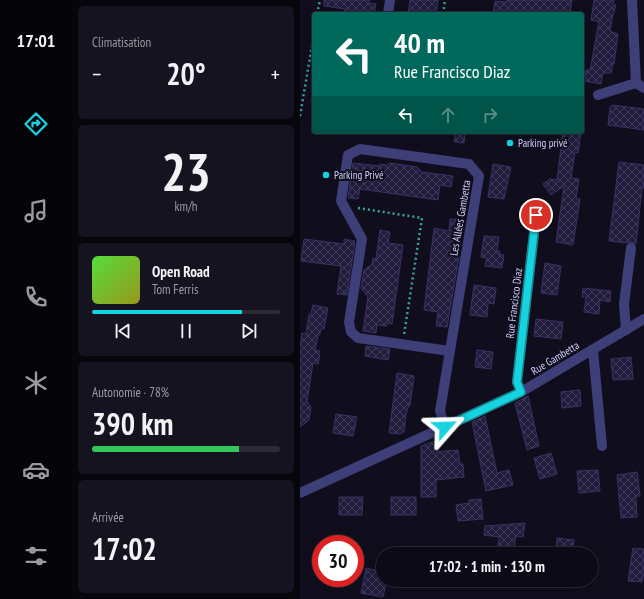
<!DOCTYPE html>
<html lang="fr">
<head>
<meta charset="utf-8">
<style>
  :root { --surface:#0c0a16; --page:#15131f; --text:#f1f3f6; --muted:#9a9aa1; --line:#2c2b35; --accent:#17d3df }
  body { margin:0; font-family:"PT Sans Narrow",sans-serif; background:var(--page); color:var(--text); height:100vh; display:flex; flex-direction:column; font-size:15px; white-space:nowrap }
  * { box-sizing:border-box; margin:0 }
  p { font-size:13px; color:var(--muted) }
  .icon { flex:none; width:22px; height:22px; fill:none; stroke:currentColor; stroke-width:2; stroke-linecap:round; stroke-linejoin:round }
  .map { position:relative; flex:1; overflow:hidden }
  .side { display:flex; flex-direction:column; gap:6px; padding:6px; background:#07060c; width:228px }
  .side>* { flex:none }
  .top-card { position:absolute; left:12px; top:12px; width:272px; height:122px; border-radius:4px; box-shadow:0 2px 10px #0003,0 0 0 1px var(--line); background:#00695c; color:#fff; overflow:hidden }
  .speed { position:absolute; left:12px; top:535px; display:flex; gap:8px; font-size:20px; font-weight:700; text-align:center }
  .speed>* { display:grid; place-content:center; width:52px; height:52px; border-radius:50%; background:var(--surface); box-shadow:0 2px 10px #0003,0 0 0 1px var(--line); line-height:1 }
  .speed .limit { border:6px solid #d22; background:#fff; color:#111 }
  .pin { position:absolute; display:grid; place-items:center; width:34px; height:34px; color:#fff; margin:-17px; border:2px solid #fff; border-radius:50%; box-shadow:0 1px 4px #0007 }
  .me { position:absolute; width:44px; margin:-22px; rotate:65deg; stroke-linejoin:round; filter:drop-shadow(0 0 3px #0008) }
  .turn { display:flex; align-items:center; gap:14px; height:84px; padding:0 16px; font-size:18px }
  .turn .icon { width:52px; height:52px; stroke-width:2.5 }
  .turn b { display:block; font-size:28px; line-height:34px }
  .lanes { display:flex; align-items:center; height:38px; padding:0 16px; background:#0003; justify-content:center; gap:20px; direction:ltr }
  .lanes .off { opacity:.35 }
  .big { font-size:30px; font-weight:800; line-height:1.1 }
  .side .tile { flex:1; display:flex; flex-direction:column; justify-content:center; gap:6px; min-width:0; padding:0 14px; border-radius:6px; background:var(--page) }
  .side .dial { align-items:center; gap:0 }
  .dial b { font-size:52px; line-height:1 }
  .song { display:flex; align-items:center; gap:12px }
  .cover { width:48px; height:48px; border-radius:6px; background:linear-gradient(135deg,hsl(110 70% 55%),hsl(60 70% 35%)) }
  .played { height:4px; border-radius:2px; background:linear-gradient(90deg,var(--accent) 80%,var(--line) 80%) }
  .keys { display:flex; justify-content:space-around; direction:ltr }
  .heat { display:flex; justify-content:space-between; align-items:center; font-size:22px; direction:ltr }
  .charge { height:6px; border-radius:3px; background:linear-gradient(90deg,#34c759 78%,var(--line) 0) }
  .trip { position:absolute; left:76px; top:547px; width:222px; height:40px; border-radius:20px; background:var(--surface); box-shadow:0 2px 10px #0003,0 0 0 1px var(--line); font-weight:800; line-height:40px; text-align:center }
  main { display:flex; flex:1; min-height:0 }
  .menu { display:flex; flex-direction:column; width:72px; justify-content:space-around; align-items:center; background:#050409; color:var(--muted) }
  .menu .icon { width:28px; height:28px }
  .menu .on { color:var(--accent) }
  .menu b { font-size:18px; color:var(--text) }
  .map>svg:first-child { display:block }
</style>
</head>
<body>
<main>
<nav class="menu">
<b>17:01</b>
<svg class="icon on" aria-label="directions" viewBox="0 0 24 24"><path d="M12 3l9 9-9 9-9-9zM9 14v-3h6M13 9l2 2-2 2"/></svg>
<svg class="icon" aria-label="music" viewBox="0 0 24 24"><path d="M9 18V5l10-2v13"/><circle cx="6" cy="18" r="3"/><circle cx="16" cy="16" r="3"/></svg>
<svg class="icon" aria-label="phone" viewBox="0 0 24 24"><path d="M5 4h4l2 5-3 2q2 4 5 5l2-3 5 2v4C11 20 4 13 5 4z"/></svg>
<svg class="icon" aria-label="climate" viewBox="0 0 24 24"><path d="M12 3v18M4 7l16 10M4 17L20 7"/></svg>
<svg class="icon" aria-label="car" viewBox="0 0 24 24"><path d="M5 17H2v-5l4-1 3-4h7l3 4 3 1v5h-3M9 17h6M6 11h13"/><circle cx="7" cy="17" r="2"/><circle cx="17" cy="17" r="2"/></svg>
<svg class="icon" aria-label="filters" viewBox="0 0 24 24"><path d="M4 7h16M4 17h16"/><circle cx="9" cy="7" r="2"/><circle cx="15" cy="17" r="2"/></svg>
</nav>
<section class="side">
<div class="tile"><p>Climatisation</p>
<div class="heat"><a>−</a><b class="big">20°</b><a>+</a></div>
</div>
<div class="tile dial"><b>23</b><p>km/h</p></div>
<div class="tile">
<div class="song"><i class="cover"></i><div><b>Open Road</b><p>Tom Ferris</p></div></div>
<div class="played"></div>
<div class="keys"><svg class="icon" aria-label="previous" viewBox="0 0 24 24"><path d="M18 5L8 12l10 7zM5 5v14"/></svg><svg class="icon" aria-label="pause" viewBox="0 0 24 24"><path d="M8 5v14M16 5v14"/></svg><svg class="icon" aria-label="next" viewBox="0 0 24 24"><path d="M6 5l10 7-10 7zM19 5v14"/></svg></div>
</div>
<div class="tile"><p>Autonomie · 78%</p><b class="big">390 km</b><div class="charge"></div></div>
<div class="tile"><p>Arrivée</p><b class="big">17:02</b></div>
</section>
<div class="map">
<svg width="344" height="599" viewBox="0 0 344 599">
  <defs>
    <pattern id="building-cross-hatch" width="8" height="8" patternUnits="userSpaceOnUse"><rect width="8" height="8" fill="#211c3c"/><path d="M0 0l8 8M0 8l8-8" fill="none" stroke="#403c59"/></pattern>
  </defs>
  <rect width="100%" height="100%" fill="#100e1d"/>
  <g fill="url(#building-cross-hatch)" stroke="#393166">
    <polygon points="24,0 70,0 69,3 76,4 74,14 44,14 45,9 24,6"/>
    <polygon points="110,0 138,0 136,14 108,14"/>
    <polygon points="207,0 272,0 270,14 193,14 195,1 207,2"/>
    <polygon points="294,0 314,0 313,5 316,5 314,12 313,14 310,31 318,34 314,64 313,64 311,73 303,73 301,84 284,81 286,70 290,70 299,22 291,20"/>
    <polygon points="312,105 344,109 344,130 308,125 310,107"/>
    <polygon points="156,132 165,132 164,143 154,142"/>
    <polygon points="263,132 281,132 278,153 275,152 271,178 279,179 276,199 280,199 273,245 256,242 264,186 251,195 243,184 250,179 257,180"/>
    <polygon points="319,162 344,165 344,188 342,188 336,244 331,242 327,243 309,241"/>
    <polygon points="53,163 80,166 80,164 86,165 90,163 117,167 122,172 153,176 151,187 140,185 138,200 60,189 58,199 48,198"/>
    <polygon points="193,164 211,167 204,199 188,197"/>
    <polygon points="150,219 161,220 157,249 159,249 158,255 159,257 147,327 136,326 138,312 124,310 134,228 149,231"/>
    <polygon points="80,230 90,232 88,243 103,245 92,324 87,323 87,326 77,325 76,333 63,331 68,297 61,288 64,270 72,264 73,258 76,259"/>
    <polygon points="184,236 199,237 197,251 200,251 199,254 204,255 202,268 185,266 187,258 181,257"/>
    <polygon points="4,239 44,244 44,239 55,241 47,295 37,294 41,266 1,261"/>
    <polygon points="245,263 261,266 257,295 241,293"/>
    <polygon points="174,285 196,288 194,304 188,303 187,317 170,315"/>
    <polygon points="283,288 311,291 310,302 300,300 299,314 284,312 286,298 282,297"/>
    <polygon points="13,305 28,308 24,329 21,329 20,334 18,336 15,350 20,351 19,359 18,364 13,363 7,401 11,407 9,420 0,427 0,341 1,341 2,333 6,334 9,314 11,314"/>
    <polygon points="236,319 263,322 261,339 234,336"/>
    <polygon points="66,346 90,349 88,360 65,356"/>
    <polygon points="177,350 193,352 191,369 175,367"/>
    <polygon points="331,357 333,379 313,380 311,359"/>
    <polygon points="97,373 114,376 110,406 109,405 106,414 104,432 99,434 89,433"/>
    <polygon points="280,390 281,406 262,408 261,392"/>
    <polygon points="228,396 239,446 227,450 215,403"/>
    <polygon points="36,414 57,417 53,436 33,433"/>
    <polygon points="185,416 197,473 209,470 213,485 186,491 172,422"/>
    <polygon points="135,441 135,452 158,450 160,464 163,464 164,477 136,480 136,497 121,497 121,446"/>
    <polygon points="251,453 257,474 240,479 234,458"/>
    <polygon points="298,470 300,491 279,493 277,471"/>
    <polygon points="337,472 340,496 336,496 337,517 321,518 317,475"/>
    <polygon points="39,497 63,497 62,515 39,515"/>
    <rect x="91" y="497" width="25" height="18"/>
    <polygon points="181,499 183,519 158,521 156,505 169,503 169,500"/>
    <polygon points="225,523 223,537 216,536 214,548 198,546 199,537 184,535 185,526"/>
    <polygon points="257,538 274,540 273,551 256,549"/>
    <polygon points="333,548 344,549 344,575 343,575 342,582 328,581"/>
    <polygon points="66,568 83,572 83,580 87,580 83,597 61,593"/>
  </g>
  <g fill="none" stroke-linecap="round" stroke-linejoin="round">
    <g stroke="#39a499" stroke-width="2.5" stroke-dasharray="2 3" stroke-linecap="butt">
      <polyline points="17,14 20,0"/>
      <polyline points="143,14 145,0"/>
      <polyline points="0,116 14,34"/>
      <polyline points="58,208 122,218 104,335"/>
    </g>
    <g stroke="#3e3e78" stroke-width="10">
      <polyline points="332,0 336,83 344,88"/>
      <polyline points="88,14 90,0"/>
      <polyline points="298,95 336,83"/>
      <polyline points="326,330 324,304 331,248"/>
      <polyline points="293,350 302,446"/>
      <polyline points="221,392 217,382 236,215"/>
      <polyline points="145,427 140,411 179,176 169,164 60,149 48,155 41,201 62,239 49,322 51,332 58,338 150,351"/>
      <polyline points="0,493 221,392 344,319"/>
    </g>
  </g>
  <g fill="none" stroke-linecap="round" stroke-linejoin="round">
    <g stroke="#0f8991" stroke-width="10">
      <polyline id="route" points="145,427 221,392 217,382 236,215"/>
    </g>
    <use href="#route" stroke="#17d3df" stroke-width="7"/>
  </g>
  <g fill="#17d3df" stroke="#100e1d" stroke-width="1.5">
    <circle cx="210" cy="143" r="4"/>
    <circle cx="26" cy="175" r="4"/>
  </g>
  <g text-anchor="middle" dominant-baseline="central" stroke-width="4" stroke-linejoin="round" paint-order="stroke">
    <g font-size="11" fill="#d2cffa" stroke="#100e1d" text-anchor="start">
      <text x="218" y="143">Parking privé</text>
      <text x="34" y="175">Parking Privé</text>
    </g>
    <g font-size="11" fill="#d2cffa" stroke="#100e1d">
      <text transform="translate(160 218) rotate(-80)">Les Allées Gambetta</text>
      <text transform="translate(214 303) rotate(-83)">Rue Francisco Diaz</text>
      <text transform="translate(255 358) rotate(-31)">Rue Gambetta</text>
    </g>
  </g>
</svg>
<div class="speed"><div class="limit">30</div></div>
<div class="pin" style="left:236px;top:215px;background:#d93025"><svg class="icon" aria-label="arrive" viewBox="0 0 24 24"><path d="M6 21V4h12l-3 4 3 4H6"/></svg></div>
<svg class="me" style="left:145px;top:427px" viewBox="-20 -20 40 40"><path d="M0-17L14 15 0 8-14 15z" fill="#17d3df" stroke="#fff" stroke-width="4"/></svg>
<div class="trip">17:02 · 1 min · 130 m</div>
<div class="top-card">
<div class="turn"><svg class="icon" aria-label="left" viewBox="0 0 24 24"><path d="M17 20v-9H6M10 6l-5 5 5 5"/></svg><div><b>40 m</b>Rue Francisco Diaz</div></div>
<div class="lanes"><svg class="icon" aria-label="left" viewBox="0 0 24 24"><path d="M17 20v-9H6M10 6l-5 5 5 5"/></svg><svg class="icon off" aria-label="ahead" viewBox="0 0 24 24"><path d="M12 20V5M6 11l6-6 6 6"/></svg><svg class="icon off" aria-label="right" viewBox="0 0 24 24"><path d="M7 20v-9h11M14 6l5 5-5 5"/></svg></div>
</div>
</div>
</main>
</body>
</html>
